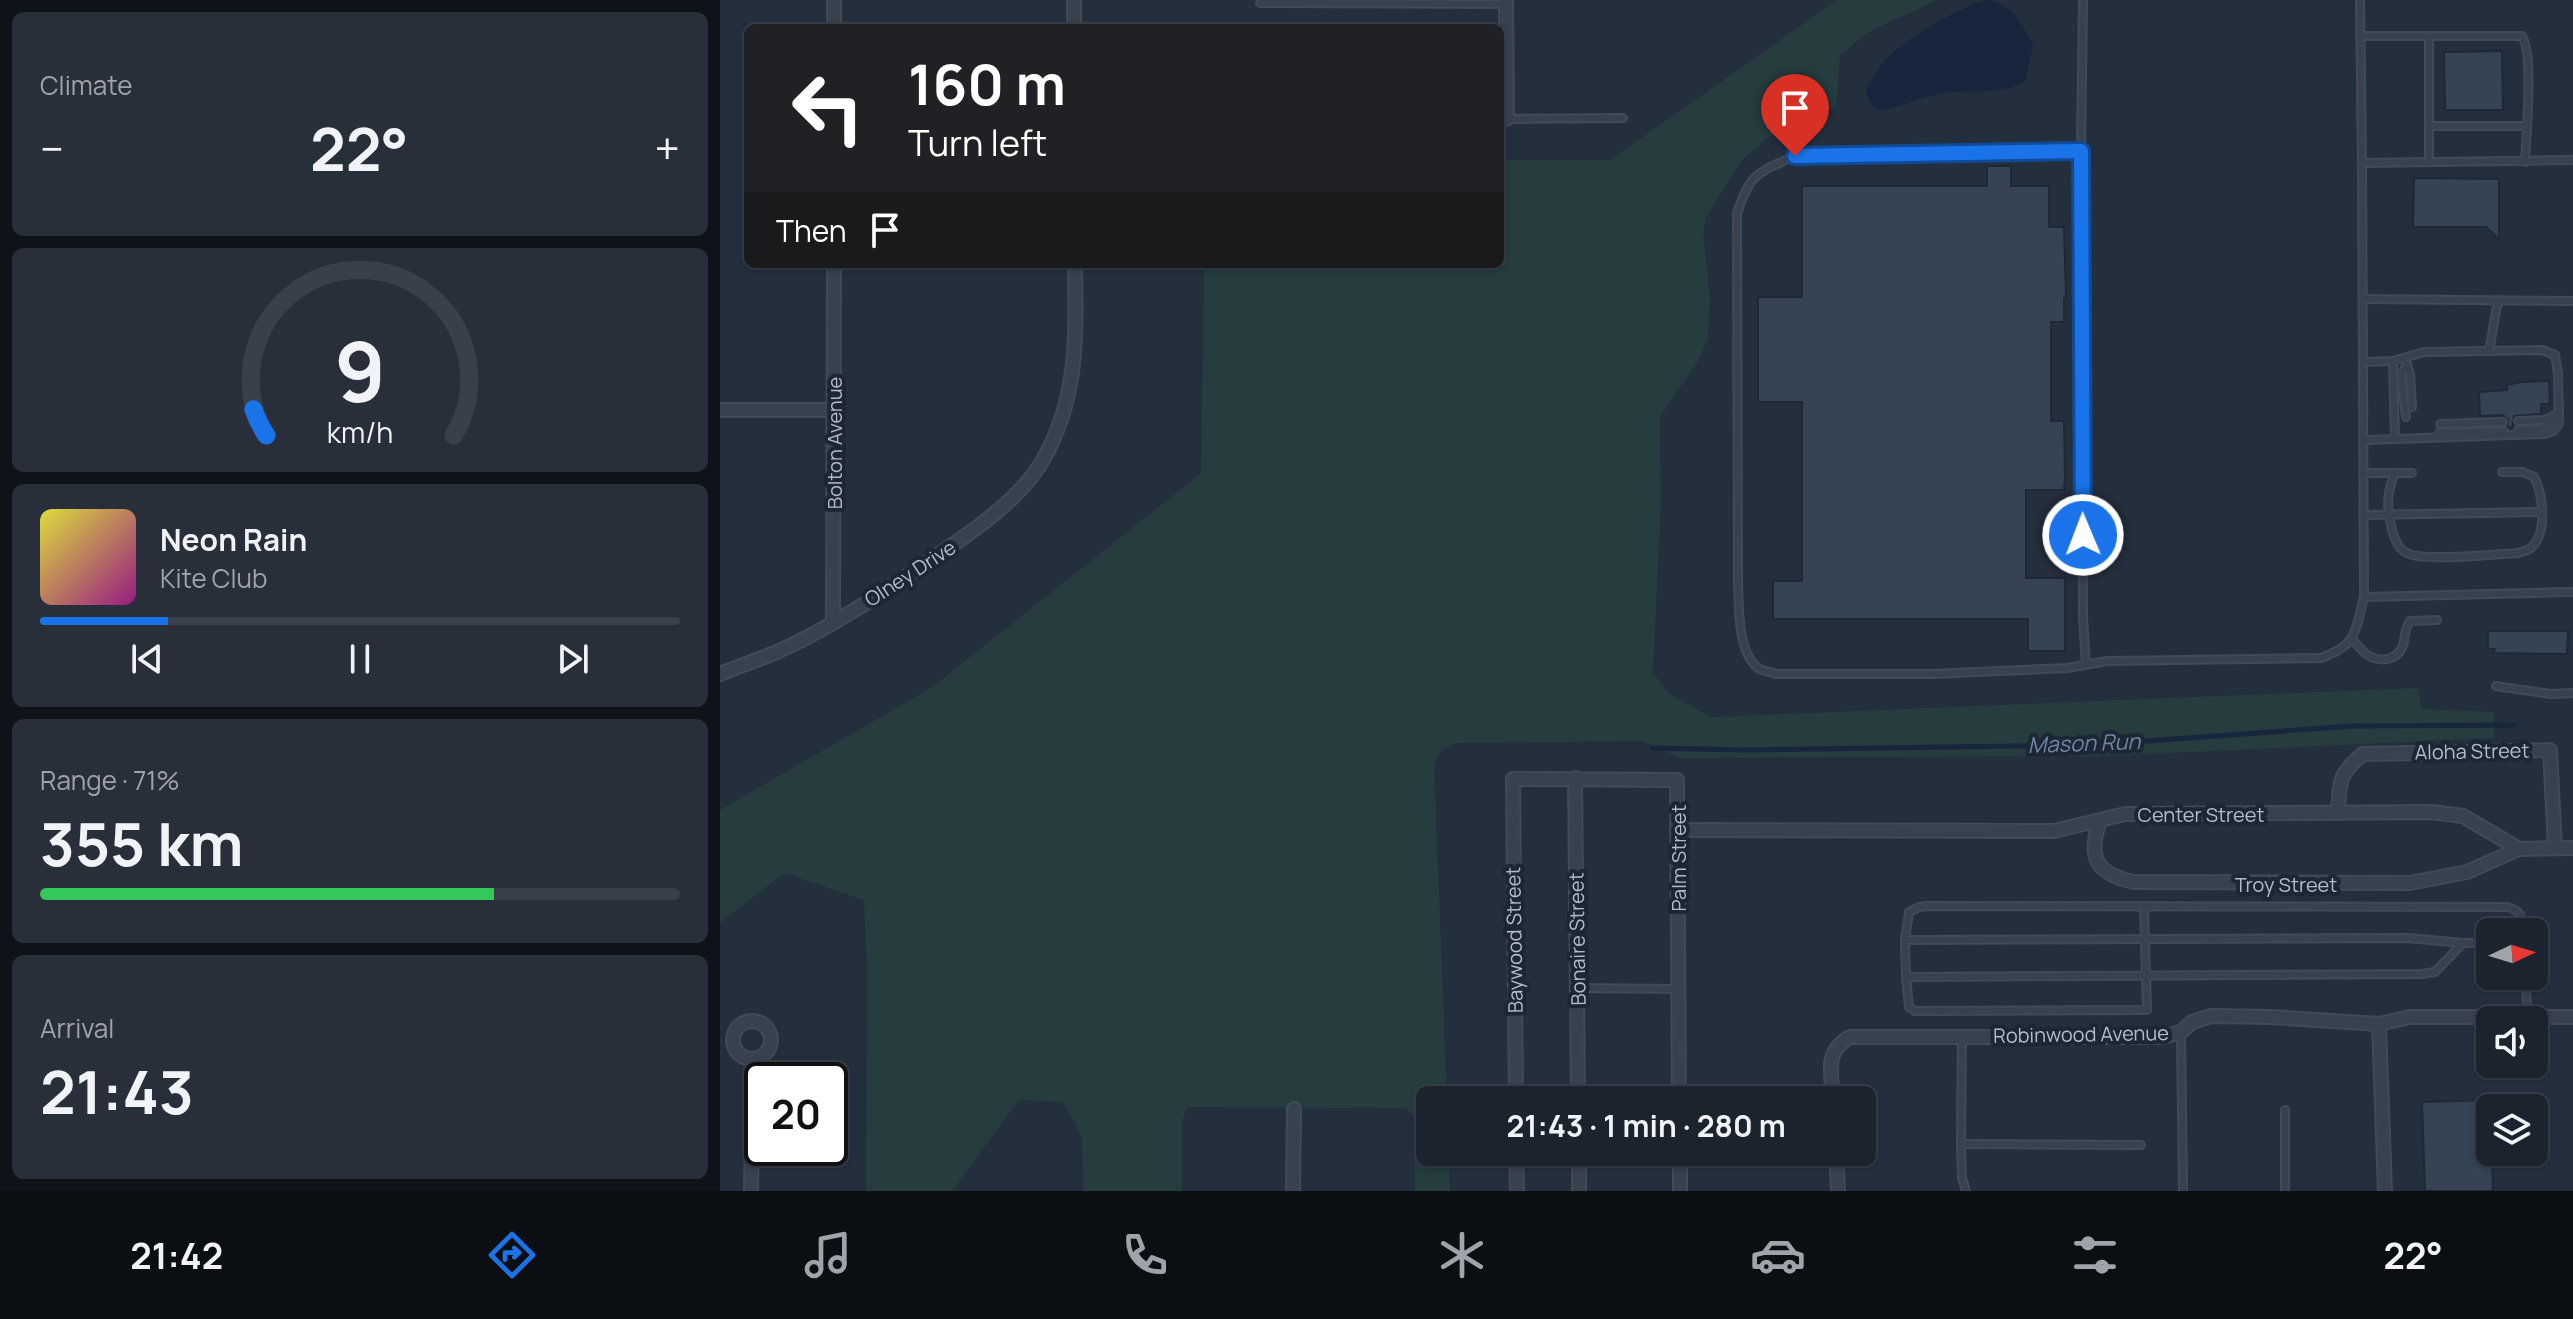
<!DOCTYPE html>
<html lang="en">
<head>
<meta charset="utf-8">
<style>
  :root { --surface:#1b232e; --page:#282f3a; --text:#f1f3f6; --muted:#a0a4aa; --line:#39404a; --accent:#1a73e8 }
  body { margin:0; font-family:Manrope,sans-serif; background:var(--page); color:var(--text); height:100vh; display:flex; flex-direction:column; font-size:30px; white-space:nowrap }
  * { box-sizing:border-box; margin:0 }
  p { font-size:26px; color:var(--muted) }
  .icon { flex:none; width:44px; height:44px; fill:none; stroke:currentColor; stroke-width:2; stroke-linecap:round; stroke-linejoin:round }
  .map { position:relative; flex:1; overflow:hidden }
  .drawer { display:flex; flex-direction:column; gap:12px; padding:12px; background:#0f1319; width:720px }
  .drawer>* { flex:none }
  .top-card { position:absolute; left:24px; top:24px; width:760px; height:244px; border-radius:12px; box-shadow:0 2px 6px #0004,0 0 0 2px var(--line); background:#202124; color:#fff; overflow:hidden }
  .needle { width:52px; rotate:86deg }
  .fabs { position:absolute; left:1756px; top:918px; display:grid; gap:16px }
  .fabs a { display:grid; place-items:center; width:72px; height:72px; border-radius:12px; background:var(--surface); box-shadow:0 2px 6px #0004,0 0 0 2px var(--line); font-size:40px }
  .speed { position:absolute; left:24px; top:1062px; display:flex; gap:16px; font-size:40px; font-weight:700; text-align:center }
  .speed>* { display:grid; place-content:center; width:104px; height:104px; border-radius:50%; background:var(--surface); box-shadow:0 2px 6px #0004,0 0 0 2px var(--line); line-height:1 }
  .speed .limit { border:4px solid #111; border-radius:12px; background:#fff; color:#111 }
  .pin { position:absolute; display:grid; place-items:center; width:68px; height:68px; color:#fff; margin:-82px -34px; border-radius:50% 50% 50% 0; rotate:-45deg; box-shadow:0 0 8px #0007 }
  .pin .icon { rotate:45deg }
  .me { position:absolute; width:88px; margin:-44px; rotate:359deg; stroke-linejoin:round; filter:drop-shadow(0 0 6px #0008) }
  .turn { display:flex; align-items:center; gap:28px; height:168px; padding:0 32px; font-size:36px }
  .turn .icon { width:104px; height:104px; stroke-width:2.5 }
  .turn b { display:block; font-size:56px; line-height:68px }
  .then { display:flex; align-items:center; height:76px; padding:0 32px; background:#0003; gap:16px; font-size:30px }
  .big { font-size:60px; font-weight:700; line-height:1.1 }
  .drawer .widget { flex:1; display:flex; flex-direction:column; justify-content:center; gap:12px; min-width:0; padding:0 28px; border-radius:12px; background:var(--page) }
  .drawer .dial { align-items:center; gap:0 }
  .dial svg { height:208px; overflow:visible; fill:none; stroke:var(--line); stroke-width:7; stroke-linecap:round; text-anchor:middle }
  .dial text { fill:var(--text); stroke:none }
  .song { display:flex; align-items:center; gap:24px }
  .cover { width:96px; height:96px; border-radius:12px; background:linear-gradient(135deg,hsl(60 70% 55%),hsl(310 70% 35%)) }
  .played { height:8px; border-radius:4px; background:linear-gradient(90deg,var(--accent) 20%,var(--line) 20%) }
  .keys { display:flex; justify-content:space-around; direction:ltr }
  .heat { display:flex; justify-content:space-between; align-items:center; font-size:44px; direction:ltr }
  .charge { height:12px; border-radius:6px; background:linear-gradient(90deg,#34c759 71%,var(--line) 0) }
  .trip { position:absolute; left:696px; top:1086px; width:460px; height:80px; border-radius:12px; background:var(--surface); box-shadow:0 2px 6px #0004,0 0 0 2px var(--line); font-weight:700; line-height:80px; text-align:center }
  .tab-bar { display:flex; height:128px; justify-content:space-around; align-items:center; background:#0b0e12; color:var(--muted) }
  .tab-bar .icon { width:56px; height:56px }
  .tab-bar .selected { color:var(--accent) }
  .tab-bar b { font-size:36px; color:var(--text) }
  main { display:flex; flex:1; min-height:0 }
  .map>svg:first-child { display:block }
</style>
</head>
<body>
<main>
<section class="drawer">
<div class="widget"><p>Climate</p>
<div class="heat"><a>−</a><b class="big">22°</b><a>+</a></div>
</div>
<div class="widget dial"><svg viewBox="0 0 100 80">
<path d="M14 69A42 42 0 1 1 86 69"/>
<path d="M14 69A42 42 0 0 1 9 59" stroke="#1a73e8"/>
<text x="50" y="56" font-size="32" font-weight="700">9</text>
<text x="50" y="72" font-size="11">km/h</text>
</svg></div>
<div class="widget">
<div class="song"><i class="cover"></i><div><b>Neon Rain</b><p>Kite Club</p></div></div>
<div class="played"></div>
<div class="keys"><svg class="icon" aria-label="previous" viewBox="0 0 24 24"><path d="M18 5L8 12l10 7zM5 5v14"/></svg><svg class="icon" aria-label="pause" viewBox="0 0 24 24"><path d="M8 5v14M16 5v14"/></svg><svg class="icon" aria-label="next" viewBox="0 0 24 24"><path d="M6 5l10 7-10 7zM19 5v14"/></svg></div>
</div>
<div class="widget"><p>Range · 71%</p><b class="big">355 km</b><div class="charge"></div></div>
<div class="widget"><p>Arrival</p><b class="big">21:43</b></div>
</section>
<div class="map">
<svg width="1853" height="1191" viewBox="0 0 1853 1191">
  <rect width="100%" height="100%" fill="#242f3e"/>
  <polygon fill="#263c3f" points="1117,0 1217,0 1145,34 1120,56 1116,107 1047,138 1022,160 986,217 983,232 990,297 988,339 978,361 940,417 941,500 933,673 949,694 991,717 1698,688 1702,709 1774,712 1774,738 1379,756 961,758 922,741 737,743 722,750 714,764 727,1100 710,1100 710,1152 728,1152 730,1191 695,1191 694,1117 686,1108 467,1107 462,1121 462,1191 363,1191 362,1137 343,1102 299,1100 232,1191 146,1191 147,969 144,900 64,873 0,923 0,810 211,688 481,473 484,264 780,264 780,160 890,160"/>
  <path fill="#17263c" d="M1266 0C1293 4 1301 23 1313 45L1305 82C1279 96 1251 89 1224 93 1203 97 1183 105 1163 111 1151 107 1148 101 1146 89 1153 79 1159 66 1167 58 1187 38 1239 7 1266 0Z"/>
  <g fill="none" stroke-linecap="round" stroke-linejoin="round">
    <polyline stroke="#17263c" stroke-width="5" points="932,748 1026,750 1372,745 1632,726 1795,725"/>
  </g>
  <g fill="#364354" stroke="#1f2835" stroke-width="2">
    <polygon points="1782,51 1783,110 1725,110 1724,52"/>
    <polygon points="1267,166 1291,166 1291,186 1329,186 1329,227 1344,227 1346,298 1344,298 1344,322 1331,322 1331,421 1344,421 1345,478 1344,490 1306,490 1306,578 1345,578 1345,651 1308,651 1308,619 1053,619 1053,581 1082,581 1082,402 1038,402 1038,297 1082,297 1082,186 1267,186"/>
    <polygon points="1694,178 1779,179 1779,239 1766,227 1693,227"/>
    <polygon points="1829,381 1830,404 1821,404 1821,414 1794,416 1792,429 1787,426 1788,420 1783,415 1760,416 1759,392 1787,390 1787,385 1801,382"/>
    <polygon points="1768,631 1848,631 1847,654 1773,653 1775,649 1768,649"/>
    <polygon points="1770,1100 1770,1152 1772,1152 1773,1191 1705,1191 1702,1102"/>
  </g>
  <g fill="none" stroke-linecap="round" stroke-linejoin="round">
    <g stroke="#414a57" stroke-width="10">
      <g id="service">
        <path d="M1363 0 1361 151 1075 156C1039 172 1029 173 1017 214L1018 582C1019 605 1017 652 1038 668 1043 671 1051 672 1056 674H1213L1347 668 1387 661 1601 658C1638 645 1635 631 1644 597L1853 592"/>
        <polyline points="1640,0 1642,163 1853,160"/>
        <polyline points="540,3 787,4"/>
        <path d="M1640 36H1802C1814 54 1806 136 1805 162"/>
        <polyline points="1709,37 1709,162"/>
        <polyline points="787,119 903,118"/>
        <polyline points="1709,126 1806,126"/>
        <polyline points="1361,151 1363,617 1366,664"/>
        <polyline points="1642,163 1644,597"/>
        <polyline points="1643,299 1853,301"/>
        <polyline points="1769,351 1778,300"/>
        <polyline points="1643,362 1673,361 1704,352 1822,350 1835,355 1838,374 1839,424 1833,431 1825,434 1675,439 1673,361"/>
        <polyline points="1687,364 1690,374 1692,407"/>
        <polyline points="1686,417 1681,375 1686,366"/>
        <polyline points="1798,421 1825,420 1837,414"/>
        <polyline points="1720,424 1783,422"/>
        <path d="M1798 430C1819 429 1827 432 1839 414"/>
        <polyline points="1719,433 1784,431"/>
        <polyline points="1643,440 1675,439"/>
        <polyline points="1643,473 1692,473"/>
        <path d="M1675 473C1668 489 1666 504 1670 521 1673 533 1675 547 1687 553 1703 562 1776 554 1798 553 1803 551 1808 551 1811 548 1828 533 1823 494 1814 477L1803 472H1782"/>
        <polyline points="1644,515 1821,512"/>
        <path d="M1633 640C1637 644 1642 651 1646 654 1659 663 1678 661 1683 645 1686 635 1684 629 1690 621L1717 620"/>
        <polyline points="1776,686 1830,694 1853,693"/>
        <polyline points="1185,940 1688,938 1743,943"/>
        <path d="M1770 943H1743L1715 972 1702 974 1186 977 1185 940 1189 912 1199 907 1207 906 1788 907C1802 911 1802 918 1803 932"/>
        <polyline points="1805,976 1808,1017"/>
        <polyline points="1186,977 1189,1007 1195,1011 1427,1010 1424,906"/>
        <polyline points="857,988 958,989"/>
        <polyline points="1461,1032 1463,1191"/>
        <polyline points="1242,1035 1241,1144 1242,1178 1246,1191"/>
        <polyline points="1241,1144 1421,1145"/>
        <polyline points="1565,1191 1565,1110"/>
      </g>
    </g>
    <g stroke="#414a57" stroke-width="16">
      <g id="minor">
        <polyline points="114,0 114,28"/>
        <polyline points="786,0 787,119"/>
        <polyline points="354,28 354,0"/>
        <polyline points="0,410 114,410"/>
        <polyline points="113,621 114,264"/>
        <path d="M0 674C17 667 35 661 52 654 109 630 168 589 219 554 255 530 301 498 323 460 359 396 356 335 355 264"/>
        <polyline points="855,778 858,1100"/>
        <path d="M1618 812C1620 782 1618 774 1643 754L1830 750 1835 848"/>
        <path d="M1380 821C1367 857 1376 874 1414 882L1690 883 1747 872 1799 849"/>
        <polyline points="958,830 1334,831 1405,814 1712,812 1743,816 1799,849 1853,848"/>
        <circle cx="32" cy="1040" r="19"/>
        <polyline points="1659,1024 1665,1191"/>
        <polyline points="796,1100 793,779 957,780 959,1100"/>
        <path d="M1113 1100C1112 1073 1103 1052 1130 1037H1443L1461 1032 1472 1022 1491 1016 1551 1017 1659 1024 1690 1017H1853"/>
        <polyline points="796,1152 797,1191"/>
        <polyline points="859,1152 859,1191"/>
        <polyline points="960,1152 960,1191"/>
        <polyline points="1116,1152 1118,1191"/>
        <polyline points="31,1191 33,1060"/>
        <polyline points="573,1191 574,1109"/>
      </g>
    </g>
    <use href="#service" stroke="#38414e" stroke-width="6"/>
    <use href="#minor" stroke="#38414e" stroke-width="12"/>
  </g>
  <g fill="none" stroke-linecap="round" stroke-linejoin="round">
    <g stroke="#114b97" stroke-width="20">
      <polyline id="route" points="1075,156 1361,151 1363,535"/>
    </g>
    <use href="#route" stroke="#1a73e8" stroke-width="14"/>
  </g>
  <g text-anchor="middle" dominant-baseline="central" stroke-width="8" stroke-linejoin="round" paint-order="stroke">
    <g font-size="20" fill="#b4bcc9" stroke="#1d2633">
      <text transform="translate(114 443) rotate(-90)">Bolton Avenue</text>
      <text transform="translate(190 573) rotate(-33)">Olney Drive</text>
      <text transform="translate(1752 751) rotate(-1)">Aloha Street</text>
      <text x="1481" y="814">Center Street</text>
      <text transform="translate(958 858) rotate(-90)">Palm Street</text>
      <text x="1566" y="884">Troy Street</text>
      <text transform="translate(857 939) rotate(-91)">Bonaire Street</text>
      <text transform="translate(794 940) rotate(-91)">Baywood Street</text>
      <text transform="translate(1361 1034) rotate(-1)">Robinwood Avenue</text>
    </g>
    <g font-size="22" font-style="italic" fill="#6d86a8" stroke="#1d2633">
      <text transform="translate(1364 743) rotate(-2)">Mason Run</text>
    </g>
  </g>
</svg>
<div class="fabs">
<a><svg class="needle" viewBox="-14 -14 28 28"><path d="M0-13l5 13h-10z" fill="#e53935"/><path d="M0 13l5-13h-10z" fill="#a0a4aa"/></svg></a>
<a><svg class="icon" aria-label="sound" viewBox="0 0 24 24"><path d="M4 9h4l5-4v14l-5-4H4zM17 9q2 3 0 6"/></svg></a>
<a><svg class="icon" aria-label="layers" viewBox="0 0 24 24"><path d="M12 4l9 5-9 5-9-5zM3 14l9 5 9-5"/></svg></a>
</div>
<div class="speed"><div class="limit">20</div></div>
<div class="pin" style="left:1075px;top:156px;background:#d93025"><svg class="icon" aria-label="arrive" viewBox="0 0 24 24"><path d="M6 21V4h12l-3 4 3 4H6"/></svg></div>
<svg class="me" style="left:1363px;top:535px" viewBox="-20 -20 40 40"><circle r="17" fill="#1a73e8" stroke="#fff" stroke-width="3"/><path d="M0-11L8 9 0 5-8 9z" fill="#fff"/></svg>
<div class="trip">21:43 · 1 min · 280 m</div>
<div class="top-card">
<div class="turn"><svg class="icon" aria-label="left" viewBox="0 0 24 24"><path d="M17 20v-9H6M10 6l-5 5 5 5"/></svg><div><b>160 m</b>Turn left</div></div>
<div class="then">Then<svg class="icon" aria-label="arrive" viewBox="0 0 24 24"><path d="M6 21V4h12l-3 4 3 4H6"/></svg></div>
</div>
</div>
</main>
<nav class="tab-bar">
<b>21:42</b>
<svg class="icon selected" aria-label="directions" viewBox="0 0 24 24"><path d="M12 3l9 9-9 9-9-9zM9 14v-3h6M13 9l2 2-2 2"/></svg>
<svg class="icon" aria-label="music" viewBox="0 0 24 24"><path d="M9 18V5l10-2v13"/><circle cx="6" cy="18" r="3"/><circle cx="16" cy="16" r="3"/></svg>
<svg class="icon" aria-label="phone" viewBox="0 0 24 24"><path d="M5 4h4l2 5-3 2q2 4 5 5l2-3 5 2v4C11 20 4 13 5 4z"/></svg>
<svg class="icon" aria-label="climate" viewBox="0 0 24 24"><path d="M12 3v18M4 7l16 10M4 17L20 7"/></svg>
<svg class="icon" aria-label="car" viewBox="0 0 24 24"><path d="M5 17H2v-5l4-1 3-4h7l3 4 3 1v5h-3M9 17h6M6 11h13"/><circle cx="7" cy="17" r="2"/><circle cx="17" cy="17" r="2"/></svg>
<svg class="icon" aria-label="filters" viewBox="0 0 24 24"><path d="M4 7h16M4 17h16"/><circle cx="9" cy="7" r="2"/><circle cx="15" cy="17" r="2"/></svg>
<b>22°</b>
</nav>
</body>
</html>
